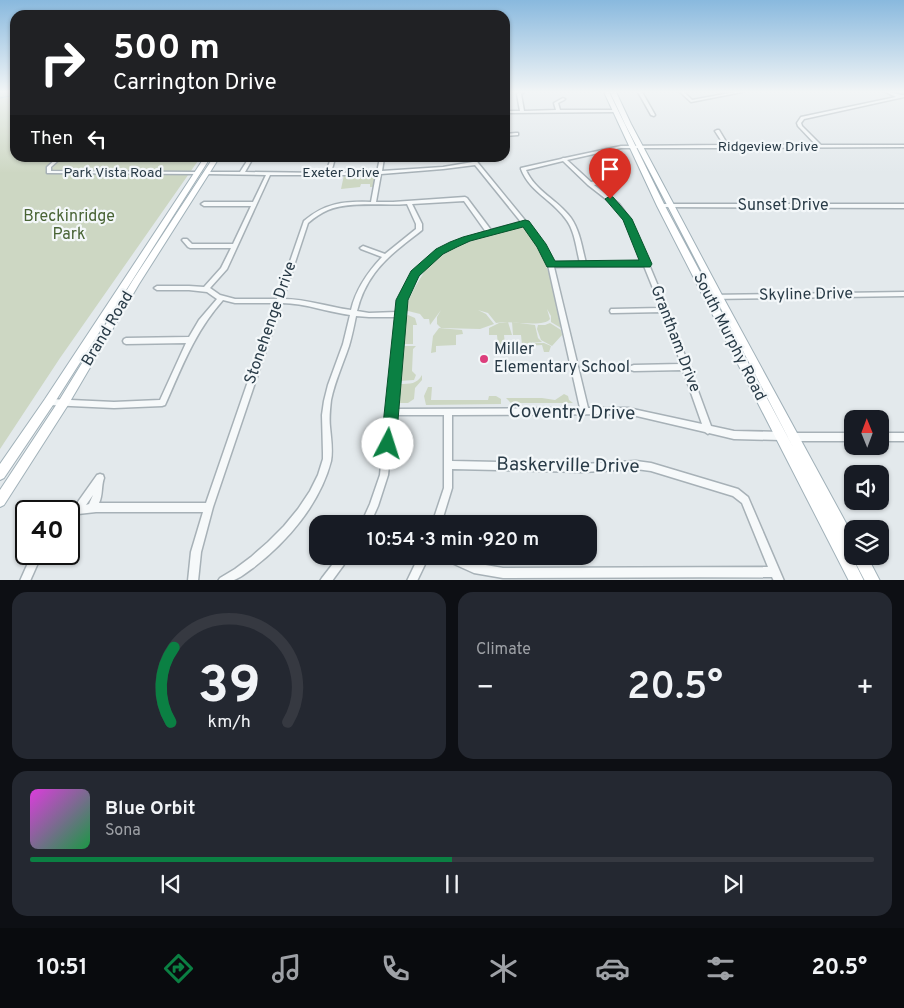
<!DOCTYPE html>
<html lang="en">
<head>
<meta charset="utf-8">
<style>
  :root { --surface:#171b24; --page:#242831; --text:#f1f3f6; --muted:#9ea1a6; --line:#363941; --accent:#0b8043 }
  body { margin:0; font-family:Overpass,sans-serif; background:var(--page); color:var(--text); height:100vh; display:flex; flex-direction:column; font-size:19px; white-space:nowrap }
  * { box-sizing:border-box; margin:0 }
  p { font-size:16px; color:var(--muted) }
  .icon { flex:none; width:28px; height:28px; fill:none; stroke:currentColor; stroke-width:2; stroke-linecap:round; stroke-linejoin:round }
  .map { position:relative; height:580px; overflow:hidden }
  .drawer { display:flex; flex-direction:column; gap:12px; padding:12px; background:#0d0f14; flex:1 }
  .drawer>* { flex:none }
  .banner { position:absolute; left:10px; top:10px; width:500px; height:152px; border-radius:15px; box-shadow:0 1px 4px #0004; background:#202124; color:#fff; overflow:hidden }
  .needle { width:32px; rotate:359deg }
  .buttons { position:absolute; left:844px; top:410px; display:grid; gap:10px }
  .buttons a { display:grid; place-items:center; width:45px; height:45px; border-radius:10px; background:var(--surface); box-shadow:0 1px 4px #0004; font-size:25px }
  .speed { position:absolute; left:15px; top:500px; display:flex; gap:10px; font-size:25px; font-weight:700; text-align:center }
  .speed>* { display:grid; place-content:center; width:65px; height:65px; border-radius:50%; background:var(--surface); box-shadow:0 1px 4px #0004; line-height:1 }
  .speed .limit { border:2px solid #111; border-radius:8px; background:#fff; color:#111 }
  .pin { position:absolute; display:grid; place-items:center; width:42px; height:42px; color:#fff; margin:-51px -21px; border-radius:50% 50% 50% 0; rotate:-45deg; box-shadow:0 0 5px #0007 }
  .pin .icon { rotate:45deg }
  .me { position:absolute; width:55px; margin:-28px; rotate:5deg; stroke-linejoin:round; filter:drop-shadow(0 0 4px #0008) }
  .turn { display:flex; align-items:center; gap:18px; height:105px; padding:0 20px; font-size:22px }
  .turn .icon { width:65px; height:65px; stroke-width:2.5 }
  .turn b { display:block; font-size:35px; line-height:42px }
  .then { display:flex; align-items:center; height:48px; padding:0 20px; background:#0003; gap:10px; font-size:19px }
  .big { font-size:38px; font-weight:600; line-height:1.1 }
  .drawer .tile { flex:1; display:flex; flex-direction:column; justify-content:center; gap:8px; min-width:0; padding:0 18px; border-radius:15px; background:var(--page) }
  .drawer .dial { align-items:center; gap:0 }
  .dial svg { height:130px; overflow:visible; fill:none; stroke:var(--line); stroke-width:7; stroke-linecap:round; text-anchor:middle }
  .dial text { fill:var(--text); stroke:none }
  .song { display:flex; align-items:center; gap:15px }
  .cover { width:60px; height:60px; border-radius:8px; background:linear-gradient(135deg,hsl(300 70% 55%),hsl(140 70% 35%)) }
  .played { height:5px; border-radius:2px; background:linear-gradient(90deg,var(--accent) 50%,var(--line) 50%) }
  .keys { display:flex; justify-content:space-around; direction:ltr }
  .heat { display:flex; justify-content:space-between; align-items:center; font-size:28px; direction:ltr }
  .drawer .tiles { flex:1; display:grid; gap:12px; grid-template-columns:1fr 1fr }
  .tile:last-child { grid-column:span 2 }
  .trip { position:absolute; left:309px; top:515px; width:288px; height:50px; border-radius:15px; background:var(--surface); box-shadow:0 1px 4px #0004; font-weight:600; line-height:50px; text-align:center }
  .dock { display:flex; height:80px; justify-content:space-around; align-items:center; background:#090b0e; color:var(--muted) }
  .dock .icon { width:35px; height:35px }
  .dock .current { color:var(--accent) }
  .dock b { font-size:22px; color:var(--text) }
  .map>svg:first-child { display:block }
</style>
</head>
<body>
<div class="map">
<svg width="904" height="581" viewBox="0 0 904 581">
  <rect width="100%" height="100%" fill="#e3e9ec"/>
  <g fill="#cdd7c3">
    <polygon points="0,92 15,92 15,158 200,158 60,358 0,449"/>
    <polygon points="344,175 377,175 375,187 370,187 370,184 361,184 360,187 341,189"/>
    <path d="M520 227 525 228C551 265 553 286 561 328L551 322V316L547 309 550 319C544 328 509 320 496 323L488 313 478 310 486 314 494 324 480 329 441 328 437 324V317L441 310 430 325 429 319H424L420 314 404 310 414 289 430 262 462 243Z"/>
    <polygon points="408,315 415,318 417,325 413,325 413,344 403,344 405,317"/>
    <polygon points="508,322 512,335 504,335 505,345 498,345 497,335 489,335 489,328 499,323"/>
    <polygon points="512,322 535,325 538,338 542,342 528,343 544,343 551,346 549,352 544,352 542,345 524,346 528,343 522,345 521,335 513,335"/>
    <polygon points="550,323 561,330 562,335 552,346 541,340 537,329 538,325 545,325"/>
    <polygon points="439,328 462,330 463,334 456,335 456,345 436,346 436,352 431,353 433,336"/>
    <polygon points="403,346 416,346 413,349 412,371 416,375 414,380 400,381"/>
    <path d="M422 375V380L415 388 414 399 408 403H398L400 384C410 384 417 384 422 375Z"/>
    <polygon points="428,387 432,387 431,400 488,400 489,396 496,396 501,399 501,404 426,405 424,396"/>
    <polygon points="564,394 568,396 569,400 573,403 511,403 506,398 542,398 555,400"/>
  </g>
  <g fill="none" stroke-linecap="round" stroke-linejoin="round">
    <polyline stroke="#9bc1cf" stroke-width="1" points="0,98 15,95"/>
    <g stroke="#a7b1b7" stroke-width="3">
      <g id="minor">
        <polygon points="521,92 523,93 521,94 524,111 556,110 554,103 563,98 565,99 564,100 558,103 560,110 615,110 617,111 615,112 505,113 505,111 520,111 517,94"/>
        <polygon points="638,92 642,92 655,115 654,116 651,115"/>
        <polygon points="680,92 684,92 692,100 735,92 742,92 691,102"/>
        <path d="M886 92C892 91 898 96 904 95V97L804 119 801 123 802 126 821 145H904V147L730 148 728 149 726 148H621L567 160 591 182 609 179 611 180V181L594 185 619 204 630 219 668 310 688 364 691 367 690 369 711 426 734 431 782 432 785 433 786 436 785 439 782 440 734 439 709 433 708 434 705 432 628 414 452 415V461L583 464 636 461 651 463 738 489 748 497 784 581H774L772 577 503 578 474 573 443 559 441 556H458L474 563 503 568 768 567 742 503 733 496 651 471 636 469 583 472 452 469V488L441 524H432L444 488V415H394L388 475 378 506 370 524H361L370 504 380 475 396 317H369L356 316C354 326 352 336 349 346 343 364 335 381 331 400 330 409 329 418 330 427 331 438 333 450 331 461 320 504 287 542 253 568 247 572 240 578 234 580 229 581 223 581 218 581L220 578 235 569 251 557 268 542 284 526 298 509 310 491 318 475 323 459V453L322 415 324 401 328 385 343 344 350 315C327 312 305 303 282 303L213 507 201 552 198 581H188L191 552 203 512H96L69 515V511H62L63 508 75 506 97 475 100 474 103 475 104 478C101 486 103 495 99 503H206L275 303H235L223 300C194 333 182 367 165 405L162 406 114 408 49 405 46 404 45 402 46 400 49 399 114 402 160 400 186 343 126 344 124 343 123 341 124 339 126 338 189 337 199 320 217 299 207 292 189 290H157L154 288 157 286H189L204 287 221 268 231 248H190L188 247 182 240 183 239H187L192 244H233L251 206H204L201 204 204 202H253L266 175 206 174H204V172H240L249 158H253L245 172 326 173 331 158H335L331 173 377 172 380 158H384L382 171 443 167 473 162 470 158H474L537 235 553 263H580C576 248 575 230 565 218 551 199 530 192 521 169V168L561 159 563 158H565L621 146 724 145 715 131 717 130H719L728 145H816L798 126 797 123 801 117 896 97ZM563 161 588 185 615 206 624 219 642 262 586 263C582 248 580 231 571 218 558 200 535 191 526 170ZM475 165 521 222 491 230 467 198 465 197 393 202H376L381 174 443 169ZM270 175H376L371 202C344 201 325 203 304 221L277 299H235L220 295 210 288 227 269ZM464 201 486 232C452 241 416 258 403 293 400 299 399 305 397 312L369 313 357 311C364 282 380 263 403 245 409 240 416 235 422 230V224L412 204ZM407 204 416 224V229L385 254 363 246 360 248 361 249 382 257C367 273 356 289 351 310 328 307 307 299 283 299L308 223C315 217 321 213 328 210 350 201 383 206 407 204ZM523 225 533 237 548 265 580 408 394 409C396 387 398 366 400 344 402 327 403 308 409 292 416 274 431 260 448 250 471 237 498 232 523 225ZM644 266 661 308 613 309H611L610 311 611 313H613L663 312 681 364 634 365 631 366 630 368 631 370 634 371 683 370 702 424 628 408H588L554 267ZM93 495 89 504 86 505Z"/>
        <polygon points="516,133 518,133 518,135 505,136 505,134"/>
        <polygon points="57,158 61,158 51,167 51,171 196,172 198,173 196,174 47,173 47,167"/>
        <polygon points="661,204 904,204 904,208 659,207 658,206"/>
        <polygon points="904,292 904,296 708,299 705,297 708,295"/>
        <polygon points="792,433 852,433 852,441 792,441 789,440 788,437 789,434"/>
        <rect x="880" y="433" width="24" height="8"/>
        <polygon points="32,554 42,554 30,581 20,581"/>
        <polygon points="339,556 350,556 348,559 332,581 320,581 322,578"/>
        <polygon points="419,556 429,556 417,581 407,581"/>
      </g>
    </g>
    <g stroke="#a1b1b9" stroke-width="2">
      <g id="major">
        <polygon points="604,92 609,92 665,206 793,447 625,124 610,92 616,92 631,124 723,297 852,534 852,552 849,551 864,581 849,581 657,206"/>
        <polygon points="204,158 210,158 53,405 4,478 0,480 0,464 45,399"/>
        <polygon points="213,158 219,158 139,284 68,405 4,505 0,507 0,490 60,399 133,280"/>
        <polygon points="852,556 867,556 880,581 865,581"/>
      </g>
    </g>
    <use href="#minor" fill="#f6f9fa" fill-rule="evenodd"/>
    <use href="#major" fill="#fff" fill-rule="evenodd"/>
  </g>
  <linearGradient id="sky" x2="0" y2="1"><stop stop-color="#89b9de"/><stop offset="0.53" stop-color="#f2f5f6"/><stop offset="1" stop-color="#f2f5f6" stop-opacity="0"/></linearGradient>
  <rect width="904" height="173" fill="url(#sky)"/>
  <polygon fill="#0b8043" stroke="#07532c" points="610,196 613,197 632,219 652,264 650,267 547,267 537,247 523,227 470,241 457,247 443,254 419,276 408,300 396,444 394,449 388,451 383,449 381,444 396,300 411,271 436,249 450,242 463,237 525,220 529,221 546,244 555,261 639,260 623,220 605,199"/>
  <circle fill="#dc3e7c" stroke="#f3f7f9" stroke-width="2" cx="484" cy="359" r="5"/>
  <g text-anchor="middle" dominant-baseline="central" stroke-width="4.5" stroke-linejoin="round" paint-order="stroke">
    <g font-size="14" fill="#293b47" stroke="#f3f7f9">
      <text x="768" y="147">Ridgeview Drive</text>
      <text x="113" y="173">Park Vista Road</text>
      <text x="341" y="173">Exeter Drive</text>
    </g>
    <g font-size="16" fill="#293b47" stroke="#f3f7f9">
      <text x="783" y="206">Sunset Drive</text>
      <text transform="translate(806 295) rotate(-1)">Skyline Drive</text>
      <text transform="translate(271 323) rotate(-71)">Stonehenge Drive</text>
      <text transform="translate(108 329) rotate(-59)">Brand Road</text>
      <text transform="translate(729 337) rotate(63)">South Murphy Road</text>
      <text transform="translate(675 339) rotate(69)">Grantham Drive</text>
    </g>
    <g font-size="16" fill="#496435" stroke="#f3f7f9">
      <text x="69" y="217">Breckinridge<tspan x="69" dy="18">Park</tspan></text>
    </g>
    <g font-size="16" fill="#293b47" stroke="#f3f7f9" text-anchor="start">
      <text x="494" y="350">Miller<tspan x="494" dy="18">Elementary School</tspan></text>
    </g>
    <g font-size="19" fill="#293b47" stroke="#f3f7f9">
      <text transform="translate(572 413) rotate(1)">Coventry Drive</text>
      <text transform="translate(568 466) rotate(1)">Baskerville Drive</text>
    </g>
  </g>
</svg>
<div class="buttons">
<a><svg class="needle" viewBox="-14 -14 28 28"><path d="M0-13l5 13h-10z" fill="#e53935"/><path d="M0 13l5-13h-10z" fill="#9ea1a6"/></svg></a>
<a><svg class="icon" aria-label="sound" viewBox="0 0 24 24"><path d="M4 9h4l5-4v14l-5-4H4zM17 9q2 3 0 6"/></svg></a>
<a><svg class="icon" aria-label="layers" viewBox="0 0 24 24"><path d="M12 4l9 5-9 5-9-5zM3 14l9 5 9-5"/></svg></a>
</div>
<div class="speed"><div class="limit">40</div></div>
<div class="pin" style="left:610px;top:199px;background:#d93025"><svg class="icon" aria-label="arrive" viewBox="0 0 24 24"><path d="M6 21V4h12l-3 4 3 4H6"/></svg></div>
<svg class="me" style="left:388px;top:444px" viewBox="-20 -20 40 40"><circle r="19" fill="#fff"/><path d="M0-13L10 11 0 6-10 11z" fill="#0b8043"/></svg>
<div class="trip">10:54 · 3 min · 920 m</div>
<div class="banner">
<div class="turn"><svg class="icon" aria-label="right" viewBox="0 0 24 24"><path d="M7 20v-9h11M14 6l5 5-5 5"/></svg><div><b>500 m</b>Carrington Drive</div></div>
<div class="then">Then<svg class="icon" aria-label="left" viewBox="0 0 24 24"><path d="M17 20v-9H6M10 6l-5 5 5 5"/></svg></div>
</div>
</div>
<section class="drawer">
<div class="tiles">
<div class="tile dial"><svg viewBox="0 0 100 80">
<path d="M14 69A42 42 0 1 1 86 69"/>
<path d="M14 69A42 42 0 0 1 16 23" stroke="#0b8043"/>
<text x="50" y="56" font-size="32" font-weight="700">39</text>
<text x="50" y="72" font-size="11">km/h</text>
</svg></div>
<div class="tile"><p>Climate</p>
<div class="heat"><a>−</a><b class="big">20.5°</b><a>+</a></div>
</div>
<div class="tile">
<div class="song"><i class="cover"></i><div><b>Blue Orbit</b><p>Sona</p></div></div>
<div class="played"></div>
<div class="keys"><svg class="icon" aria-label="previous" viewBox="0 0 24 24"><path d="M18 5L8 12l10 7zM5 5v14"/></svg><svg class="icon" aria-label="pause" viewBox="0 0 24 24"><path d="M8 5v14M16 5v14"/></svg><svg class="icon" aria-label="next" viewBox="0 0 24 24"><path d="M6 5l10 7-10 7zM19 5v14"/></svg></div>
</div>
</div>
</section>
<nav class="dock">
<b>10:51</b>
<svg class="icon current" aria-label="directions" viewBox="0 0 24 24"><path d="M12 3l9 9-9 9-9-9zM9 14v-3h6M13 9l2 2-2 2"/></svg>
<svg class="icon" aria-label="music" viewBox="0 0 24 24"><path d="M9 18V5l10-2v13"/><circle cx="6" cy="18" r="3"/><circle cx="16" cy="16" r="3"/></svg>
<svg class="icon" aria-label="phone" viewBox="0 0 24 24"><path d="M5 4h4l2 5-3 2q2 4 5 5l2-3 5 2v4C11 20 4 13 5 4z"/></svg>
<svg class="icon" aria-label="climate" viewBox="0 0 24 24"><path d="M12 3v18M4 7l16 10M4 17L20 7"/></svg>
<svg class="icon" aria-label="car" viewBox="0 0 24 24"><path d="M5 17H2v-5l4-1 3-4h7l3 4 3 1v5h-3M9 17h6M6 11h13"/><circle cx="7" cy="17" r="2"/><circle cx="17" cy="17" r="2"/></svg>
<svg class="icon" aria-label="filters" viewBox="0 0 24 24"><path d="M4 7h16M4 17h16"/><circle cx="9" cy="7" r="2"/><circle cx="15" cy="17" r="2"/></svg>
<b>20.5°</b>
</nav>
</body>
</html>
